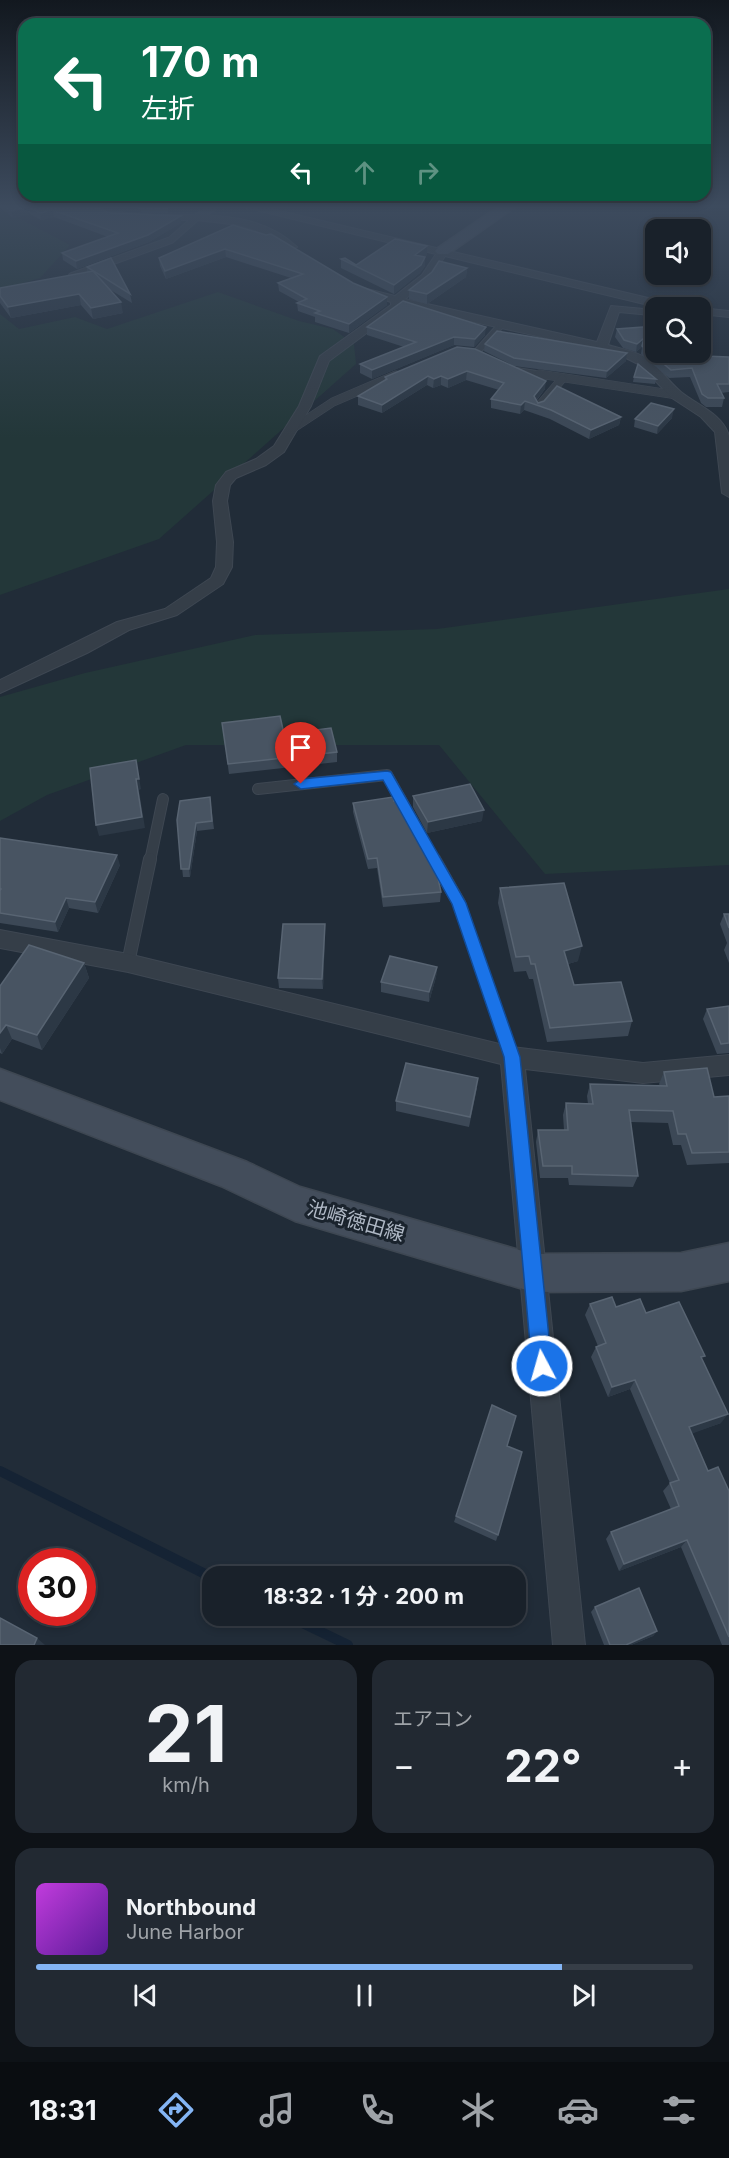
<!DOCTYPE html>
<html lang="ja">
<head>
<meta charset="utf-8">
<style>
  :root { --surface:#19212a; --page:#222932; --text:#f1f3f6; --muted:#9fa3a8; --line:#373e47; --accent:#84b5f5 }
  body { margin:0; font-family:Inter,"Noto Sans JP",sans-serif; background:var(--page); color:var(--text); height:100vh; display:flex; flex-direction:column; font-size:22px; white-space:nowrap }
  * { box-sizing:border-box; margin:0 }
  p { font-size:20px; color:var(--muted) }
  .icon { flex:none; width:33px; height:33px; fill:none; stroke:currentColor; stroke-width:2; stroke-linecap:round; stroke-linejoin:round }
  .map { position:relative; height:1645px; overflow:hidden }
  .details { display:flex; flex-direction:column; gap:15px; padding:15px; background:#0e1217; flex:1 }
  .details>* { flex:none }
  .top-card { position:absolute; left:18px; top:18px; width:693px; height:183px; border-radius:18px; box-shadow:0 3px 9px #0003,0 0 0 2px var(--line); background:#0b6e4f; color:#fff; overflow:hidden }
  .tools { position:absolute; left:645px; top:219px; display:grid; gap:12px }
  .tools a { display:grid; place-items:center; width:66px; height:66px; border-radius:12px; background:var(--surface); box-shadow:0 3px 9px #0003,0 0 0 2px var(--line); font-size:30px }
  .speed { position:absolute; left:18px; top:1548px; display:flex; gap:12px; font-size:30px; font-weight:700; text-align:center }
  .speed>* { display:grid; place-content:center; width:78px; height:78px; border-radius:50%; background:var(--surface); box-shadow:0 3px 9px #0003,0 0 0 2px var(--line); line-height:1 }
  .speed .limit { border:9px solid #d22; background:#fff; color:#111 }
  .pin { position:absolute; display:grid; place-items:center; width:51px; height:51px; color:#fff; margin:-62px -26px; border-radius:50% 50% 50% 0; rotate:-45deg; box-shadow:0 0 6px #0007 }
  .pin .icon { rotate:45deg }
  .me { position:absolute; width:66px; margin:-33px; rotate:354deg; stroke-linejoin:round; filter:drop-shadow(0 0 4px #0008) }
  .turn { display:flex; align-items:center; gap:21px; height:126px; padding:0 24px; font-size:27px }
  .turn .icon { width:78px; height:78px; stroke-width:2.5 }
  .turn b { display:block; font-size:42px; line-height:51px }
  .lanes { display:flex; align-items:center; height:57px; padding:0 24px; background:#0003; justify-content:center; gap:30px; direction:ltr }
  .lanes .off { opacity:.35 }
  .big { font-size:45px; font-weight:700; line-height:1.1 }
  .details .tile { flex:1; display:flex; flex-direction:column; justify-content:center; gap:9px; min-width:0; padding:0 21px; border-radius:18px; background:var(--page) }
  .details .dial { align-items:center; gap:0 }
  .dial b { font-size:78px; line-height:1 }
  .song { display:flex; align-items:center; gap:18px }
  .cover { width:72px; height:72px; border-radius:9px; background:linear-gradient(135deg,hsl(290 70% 55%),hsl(270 70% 35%)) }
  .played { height:6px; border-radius:3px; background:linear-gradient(90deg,var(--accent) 80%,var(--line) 80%) }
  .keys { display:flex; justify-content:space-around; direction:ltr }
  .heat { display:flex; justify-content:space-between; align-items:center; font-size:33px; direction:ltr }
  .details .tiles { flex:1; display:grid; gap:15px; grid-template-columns:1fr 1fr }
  .tile:last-child { grid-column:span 2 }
  .trip { position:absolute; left:202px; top:1566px; width:324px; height:60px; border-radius:18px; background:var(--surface); box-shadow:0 3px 9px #0003,0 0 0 2px var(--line); font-weight:700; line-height:60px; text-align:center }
  .menu { display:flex; height:96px; justify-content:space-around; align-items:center; background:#0a0d11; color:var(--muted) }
  .menu .icon { width:42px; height:42px }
  .menu .selected { color:var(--accent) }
  .menu b { font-size:27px; color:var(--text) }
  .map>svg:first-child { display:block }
</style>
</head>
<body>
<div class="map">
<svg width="729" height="1645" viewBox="0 0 729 1645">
  <rect width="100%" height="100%" fill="#212c38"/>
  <g fill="#233739">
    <polygon points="0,208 70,245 40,278 0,290"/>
    <polygon points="218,292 299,321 333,329 354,344 356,364 159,539 0,595 0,314 19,329 75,317 107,329"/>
    <polygon points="729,589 729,865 545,874 439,745 186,745 47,795 0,821 0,697 85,673 255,635 437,629"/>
  </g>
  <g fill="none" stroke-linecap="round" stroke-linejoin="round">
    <g stroke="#152334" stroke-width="10">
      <polyline points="0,1471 213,1578"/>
      <polyline points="288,1616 348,1645"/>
    </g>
    <g stroke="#3e4752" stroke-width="8">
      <g id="lane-far3">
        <polyline points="72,276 171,240 197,217 214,207"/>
        <polyline points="484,357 476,353 500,326"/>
        <polyline points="517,371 549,376"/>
      </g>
    </g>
    <g stroke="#3e4752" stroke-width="9">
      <g id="lane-far2">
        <polyline points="539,374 677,395"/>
        <polyline points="539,406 562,379"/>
        <polyline points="292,429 333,402 396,375"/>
      </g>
    </g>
    <g stroke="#3e4752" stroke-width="12">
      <g id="lane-far1">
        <polyline points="258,789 387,775 435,861"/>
        <polyline points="150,861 163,799"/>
      </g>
    </g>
    <g stroke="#3e4752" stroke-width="14">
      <g id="lane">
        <polyline points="434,859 459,903 512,1057"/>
        <polyline points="128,963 150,859"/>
      </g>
    </g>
    <g stroke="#3e4752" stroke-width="2">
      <g id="street">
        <path d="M81 207C101 207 118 213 137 214 189 217 255 206 297 247L288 249 255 230 239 225 197 220H135Z"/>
        <path d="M244 207H263L682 306 683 308H661L445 256 430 279 405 299 597 342 611 306 655 310V314L651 315 619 312 608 345C621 349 636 351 648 359 660 368 669 382 681 392 697 405 723 414 729 436V497L722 493 715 432 701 417 672 398 640 365 624 357 600 350 403 306 329 361 311 406 284 452 266 465 236 478 230 485 227 501 233 542 232 567 223 584 177 615 129 630 87 653 0 693V680L117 622 165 609 211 578 216 567 217 542 213 501 216 485 226 472 256 459 274 446 299 406 320 356 391 305V302L359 291V287L395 296 422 275 436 254Z"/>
        <polygon points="700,308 729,311 729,317 700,314"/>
        <polygon points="0,930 128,954 512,1047 643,1063 729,1055 729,1075 643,1083 525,1069 585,1645 553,1645 501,1064 128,972 0,948"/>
      </g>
    </g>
    <g stroke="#3e4752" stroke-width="3">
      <g id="secondary">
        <polygon points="498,207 515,207 448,254 438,254 435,251 438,248"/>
        <polygon points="0,1069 247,1162 300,1187 533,1254 681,1253 729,1243 729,1281 681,1291 533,1292 295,1221 221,1186 0,1100"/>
      </g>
    </g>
    <use href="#lane-far3" stroke="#353e48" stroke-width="6"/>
    <use href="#lane-far2" stroke="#353e48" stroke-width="8"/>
    <use href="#lane-far1" stroke="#353e48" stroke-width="10"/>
    <use href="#lane" stroke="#353e48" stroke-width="12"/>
    <use href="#street" fill="#353e48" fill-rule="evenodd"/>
    <use href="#secondary" fill="#434d5b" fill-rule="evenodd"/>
  </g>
  <g fill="#3c4856">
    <polygon points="0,207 94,207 110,213 181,223 149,242 77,269 63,260 62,253 108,237 54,217 41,220 30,214 13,218"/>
    <polygon points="140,208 168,208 168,213 141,212"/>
    <polygon points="233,225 387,305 349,333 315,322 315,317 298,311 297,303 299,302 279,291 278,283 291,278 226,257 166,279 160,266 159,258"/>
    <polygon points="427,246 427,255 424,257 425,257 425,266 420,273 394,294 341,268 341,259 356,265"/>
    <polygon points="87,267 130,294 132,303 109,289 123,313 93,319 81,305 11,318 0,303 0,288 87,272"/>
    <polygon points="467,268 466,277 427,304 409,299 409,290 432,272"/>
    <polygon points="367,327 485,335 474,347 454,345 372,379 360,373 360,364 404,347 367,335"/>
    <polygon points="617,329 656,352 704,356 729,357 729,392 721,393 724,398 722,407 706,407 701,403 690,377 669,378 641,354 642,347 636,352 623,348 615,337"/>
    <polygon points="485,344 626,361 606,378 514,366 484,351"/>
    <polygon points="457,347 545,389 537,400 538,403 621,417 619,425 589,439 550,419 524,410 520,414 491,408 491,399 499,390 466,380 448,388 441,385 433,388 427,385 382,413 358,405 358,396 385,380 385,377"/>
    <polygon points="634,377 656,379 655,384 633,382"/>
    <polygon points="672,418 657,434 634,427 635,419"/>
    <polygon points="222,723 284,734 337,752 337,762 229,774"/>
    <polygon points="413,796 482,821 427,833 413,807"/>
    <polygon points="210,797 214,829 197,831 190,877 183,877 177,820"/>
    <polygon points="394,801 441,892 440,902 383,907 377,868 368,869 353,812 353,803"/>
    <polygon points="0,838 120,865 98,913 69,908 58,932 0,923"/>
    <polygon points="500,888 578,961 568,964 574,985 632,1021 628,1036 547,1042 533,979 529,979 526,971 514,972 498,903"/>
    <polygon points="724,914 729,914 729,963 724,950 727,943 720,924"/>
    <polygon points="325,924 325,935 323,989 279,988 278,978"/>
    <polygon points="84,963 89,978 42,1050 12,1039 2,1054 0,1053 0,986"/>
    <polygon points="437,967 436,977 429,1002 381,992 381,982"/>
    <polygon points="729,1006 729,1053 717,1054 703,1019 707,1009"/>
    <polygon points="664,1072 714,1097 729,1096 729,1163 687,1165 681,1145 673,1145 668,1123 631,1122 638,1176 633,1187 569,1185 568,1178 540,1178 536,1142 538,1130 564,1130 563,1115 566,1103 588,1104 587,1096 590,1084 660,1086 659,1084"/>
    <polygon points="477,1088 469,1127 396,1111 396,1101"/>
    <polygon points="590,1304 616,1307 646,1313 702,1360 721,1423 692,1433 708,1471 729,1491 729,1645 722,1645 681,1547 619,1571 606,1539 611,1532 671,1509 663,1491 670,1483 630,1389 608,1397 591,1357 596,1347 598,1346 585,1315"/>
    <polygon points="507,1446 498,1535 496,1541 454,1522 456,1516"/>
    <polygon points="595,1607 657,1631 653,1636 631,1645 604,1645 591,1612"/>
  </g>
  <g fill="#2c3845">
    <polygon points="28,207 30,214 13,218 11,211"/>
    <polygon points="52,210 54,217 41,220 40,213"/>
    <polygon points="181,216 181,223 149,242 77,269 76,261"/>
    <polygon points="427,246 427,255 415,264 415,255"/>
    <polygon points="225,249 226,257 166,279 165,271"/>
    <polygon points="425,257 425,266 420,273 394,294 394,285"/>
    <polygon points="467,268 466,277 427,304 427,294"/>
    <polygon points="79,294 81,305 11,318 8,307"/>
    <polygon points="387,297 387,305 349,333 349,324"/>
    <polygon points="121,302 123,313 93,319 91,308"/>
    <polygon points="486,327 485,335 474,347 475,339"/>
    <polygon points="454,337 454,345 372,379 372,370"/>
    <polygon points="644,338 643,346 636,352 637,344"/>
    <polygon points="627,353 626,361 606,378 607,371"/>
    <polygon points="467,371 466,380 448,388 448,379"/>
    <polygon points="428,376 427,385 382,413 382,405"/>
    <polygon points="441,376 441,385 433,388 434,379"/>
    <polygon points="546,381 545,389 533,404 534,396"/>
    <polygon points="525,401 524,410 520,414 521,405"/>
    <polygon points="674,409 672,418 657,434 658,426"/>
    <polygon points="621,417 619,425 589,439 591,430"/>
    <polygon points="136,760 141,789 139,790 145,828 99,836 96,825 136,779"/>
    <polygon points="484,810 482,821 427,833 428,822"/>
    <polygon points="196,823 197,831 190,877 189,869"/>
    <polygon points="117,855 120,865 98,913 95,902"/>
    <polygon points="66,898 69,908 58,932 55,922"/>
    <polygon points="325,924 325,935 323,989 322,979"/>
    <polygon points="582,946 578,961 561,966 564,951"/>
    <polygon points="84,963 89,978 42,1050 37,1035"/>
    <polygon points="437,967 436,977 429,1002 429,992"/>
    <polygon points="6,1025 12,1039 2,1054 0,1048 0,1033"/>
    <polygon points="635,1380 630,1389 608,1397 612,1387"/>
    <polygon points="728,1414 721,1423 683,1437 689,1427"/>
    <polygon points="687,1540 681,1547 619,1571 624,1564"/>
    <polygon points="657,1631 653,1636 631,1645 626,1645"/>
    <polygon points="37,1638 45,1645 34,1645"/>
  </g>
  <g fill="#485462" stroke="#586472" stroke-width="1.5">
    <polygon points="7,207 27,207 11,211"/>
    <polygon points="29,207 94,207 110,213 181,216 148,235 76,261 62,253 118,233 52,210 40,213"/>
    <polygon points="141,207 164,207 168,208 140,208"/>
    <polygon points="233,225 266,235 271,234 353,283 387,297 349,324 315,313 320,311 297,303 307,299 278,283 303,274 225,249 165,271 159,258"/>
    <polygon points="395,239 427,246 415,255 425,257 421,265 394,285 341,259 345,258 356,265"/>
    <polygon points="111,258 130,294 87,267"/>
    <polygon points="439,261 467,268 427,294 409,290 432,272"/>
    <polygon points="93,271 121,302 91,308 79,294 8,307 0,296 0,288"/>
    <polygon points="403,301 486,327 475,339 454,337 372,370 360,364 416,342 367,327"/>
    <polygon points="656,326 656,352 700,352 700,347 704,356 729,357 729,384 717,384 724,398 708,398 702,394 692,368 671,370 642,346 644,338 637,344 624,340 617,329"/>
    <polygon points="497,331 627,353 607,371 514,358 485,344"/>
    <polygon points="457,347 475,349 546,381 534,396 538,403 544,401 557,386 621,417 591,430 551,410 525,401 521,405 491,399 504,383 467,371 448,379 441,376 434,379 428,376 382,405 358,396 387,379 385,377"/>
    <polygon points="638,364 656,379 634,377"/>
    <polygon points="651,403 674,409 658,426 635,419"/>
    <polygon points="280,716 284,734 331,728 337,752 228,764 222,723"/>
    <polygon points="136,760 139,779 136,779 142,817 96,825 90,768"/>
    <polygon points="470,784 484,810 428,822 413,796"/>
    <polygon points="210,797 212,821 196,823 189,869 181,869 177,820 180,801"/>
    <polygon points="393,797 394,801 398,800 436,869 441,892 383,897 377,858 368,859 353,803"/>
    <polygon points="0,838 117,855 95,902 66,898 55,922 0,913 0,891 1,889 0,888"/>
    <polygon points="564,883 582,946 564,951 574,985 621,982 632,1021 550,1028 535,964 531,964 529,956 516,957 500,888"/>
    <polygon points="724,914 729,914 729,928"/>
    <polygon points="283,924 325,924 322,979 278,978"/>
    <polygon points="29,945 84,963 37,1035 6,1025 0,1033 0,986"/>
    <polygon points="390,956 437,967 429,992 381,982"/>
    <polygon points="729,1006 729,1043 721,1044 707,1009"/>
    <polygon points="406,1063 478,1078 470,1117 396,1101"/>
    <polygon points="707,1068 714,1097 729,1096 729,1152 692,1153 686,1134 678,1134 673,1111 629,1110 638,1176 572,1174 572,1166 543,1166 538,1130 568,1130 566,1103 593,1104 590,1084 667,1086 664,1072"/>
    <polygon points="612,1297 616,1307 640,1299 646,1313 679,1302 705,1356 701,1357 728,1414 689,1427 708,1471 718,1467 729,1491 729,1637 687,1540 624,1564 611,1532 679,1506 670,1483 679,1480 635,1380 612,1387 596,1347 606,1343 590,1304"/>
    <polygon points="492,1405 516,1416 507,1446 522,1452 498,1535 456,1516"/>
    <polygon points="639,1588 657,1631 626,1645 610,1645 595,1607"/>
    <polygon points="0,1618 37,1638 34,1645 0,1645"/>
  </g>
  <linearGradient id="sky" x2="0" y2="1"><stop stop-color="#12181f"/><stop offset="0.47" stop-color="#3d4b5e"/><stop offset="1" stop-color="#3d4b5e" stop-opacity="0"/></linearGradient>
  <rect width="729" height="438" fill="url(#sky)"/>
  <polygon fill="#1a73e8" stroke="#114b97" stroke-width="1.5" points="387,771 391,772 466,903 520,1057 552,1366 549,1373 542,1376 535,1373 532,1366 504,1057 452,904 383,780 301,789 294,784 301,779"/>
  <g text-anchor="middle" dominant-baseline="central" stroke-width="6" stroke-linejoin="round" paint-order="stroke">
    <g font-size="20" fill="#afb8c5" stroke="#1a232d">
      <text transform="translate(356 1221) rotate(16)">池崎徳田線</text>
    </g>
  </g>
</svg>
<div class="tools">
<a><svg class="icon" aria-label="sound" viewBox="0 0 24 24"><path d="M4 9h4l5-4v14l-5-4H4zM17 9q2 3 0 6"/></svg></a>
<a><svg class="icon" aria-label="search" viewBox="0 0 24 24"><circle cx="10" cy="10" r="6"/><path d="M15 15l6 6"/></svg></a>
</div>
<div class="speed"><div class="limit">30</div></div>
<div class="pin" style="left:301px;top:784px;background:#d93025"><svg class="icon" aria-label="arrive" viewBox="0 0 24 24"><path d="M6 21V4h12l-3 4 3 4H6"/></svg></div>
<svg class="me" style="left:542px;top:1366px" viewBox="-20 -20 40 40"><circle r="17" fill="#1a73e8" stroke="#fff" stroke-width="3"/><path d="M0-11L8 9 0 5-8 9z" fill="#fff"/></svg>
<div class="trip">18:32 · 1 分 · 200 m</div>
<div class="top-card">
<div class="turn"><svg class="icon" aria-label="left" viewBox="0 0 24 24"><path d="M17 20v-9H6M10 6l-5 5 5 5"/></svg><div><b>170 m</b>左折</div></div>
<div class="lanes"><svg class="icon" aria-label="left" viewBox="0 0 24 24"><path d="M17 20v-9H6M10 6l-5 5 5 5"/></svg><svg class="icon off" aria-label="ahead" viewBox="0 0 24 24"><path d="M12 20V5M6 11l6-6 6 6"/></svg><svg class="icon off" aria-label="right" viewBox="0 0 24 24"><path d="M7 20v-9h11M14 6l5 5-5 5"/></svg></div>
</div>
</div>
<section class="details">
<div class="tiles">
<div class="tile dial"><b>21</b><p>km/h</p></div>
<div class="tile"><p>エアコン</p>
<div class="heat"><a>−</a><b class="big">22°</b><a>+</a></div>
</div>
<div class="tile">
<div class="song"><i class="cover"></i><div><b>Northbound</b><p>June Harbor</p></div></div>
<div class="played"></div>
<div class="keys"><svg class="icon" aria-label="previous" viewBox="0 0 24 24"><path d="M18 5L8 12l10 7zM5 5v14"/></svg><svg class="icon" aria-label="pause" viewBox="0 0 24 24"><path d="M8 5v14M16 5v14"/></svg><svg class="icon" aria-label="next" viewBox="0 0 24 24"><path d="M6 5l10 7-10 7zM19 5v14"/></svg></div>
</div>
</div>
</section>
<nav class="menu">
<b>18:31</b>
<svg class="icon selected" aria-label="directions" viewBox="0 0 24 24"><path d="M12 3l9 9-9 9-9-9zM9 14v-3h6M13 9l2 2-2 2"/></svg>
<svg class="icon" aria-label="music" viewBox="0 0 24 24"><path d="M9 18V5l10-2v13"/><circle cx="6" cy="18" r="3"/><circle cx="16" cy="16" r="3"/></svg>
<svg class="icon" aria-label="phone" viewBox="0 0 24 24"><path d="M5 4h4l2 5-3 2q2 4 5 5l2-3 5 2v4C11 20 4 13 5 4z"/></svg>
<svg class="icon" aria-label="climate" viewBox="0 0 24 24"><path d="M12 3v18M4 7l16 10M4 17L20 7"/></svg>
<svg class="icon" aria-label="car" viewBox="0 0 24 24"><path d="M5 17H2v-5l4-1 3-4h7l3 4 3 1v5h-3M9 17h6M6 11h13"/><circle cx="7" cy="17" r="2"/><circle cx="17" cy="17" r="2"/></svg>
<svg class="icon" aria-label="filters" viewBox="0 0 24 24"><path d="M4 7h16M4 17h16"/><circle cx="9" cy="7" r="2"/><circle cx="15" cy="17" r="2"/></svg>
</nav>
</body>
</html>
